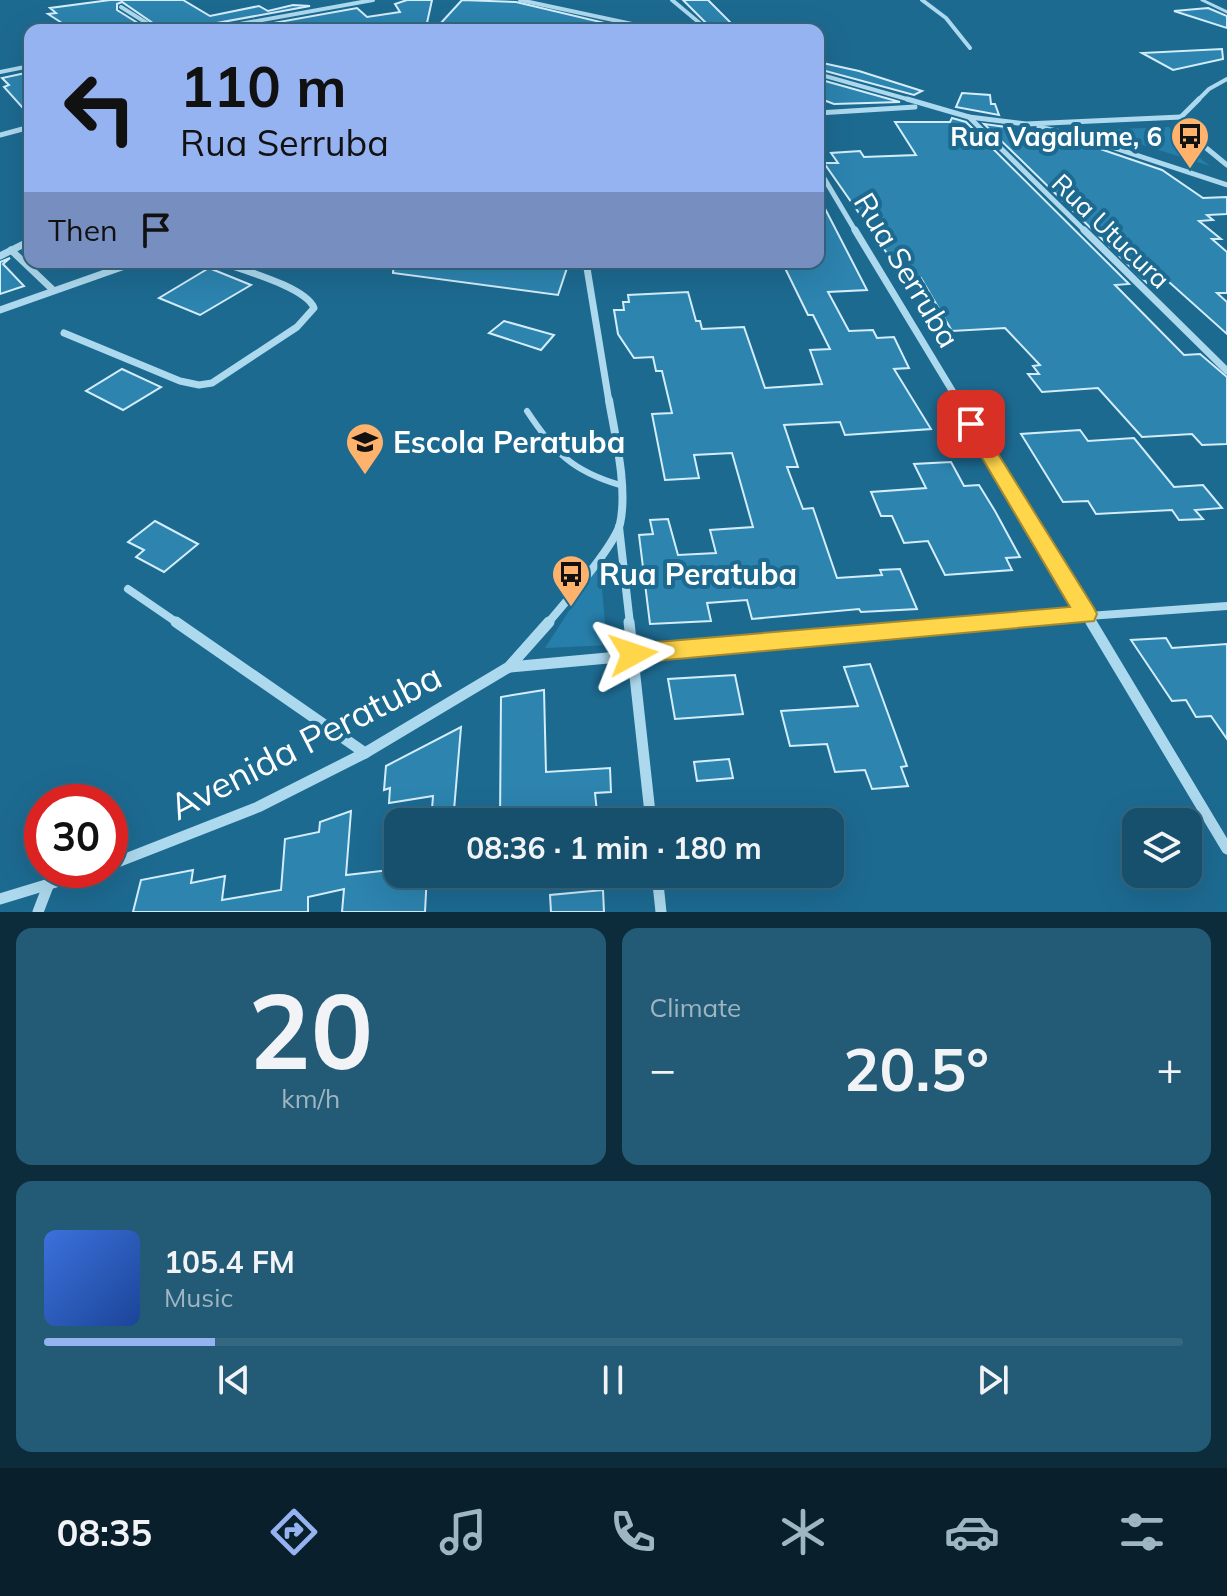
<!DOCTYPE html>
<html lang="en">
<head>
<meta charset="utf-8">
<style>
  :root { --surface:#16506d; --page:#235a75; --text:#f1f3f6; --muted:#9eb5c2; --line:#356780; --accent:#95b2f1 }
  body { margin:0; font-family:Mulish,sans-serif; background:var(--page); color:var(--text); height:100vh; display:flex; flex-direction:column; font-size:30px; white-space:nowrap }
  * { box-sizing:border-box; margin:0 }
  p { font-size:26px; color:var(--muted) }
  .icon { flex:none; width:44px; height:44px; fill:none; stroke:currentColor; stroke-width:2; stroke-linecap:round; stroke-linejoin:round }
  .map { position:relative; height:912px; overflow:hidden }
  .drawer { display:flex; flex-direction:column; gap:16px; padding:16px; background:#0c2c3c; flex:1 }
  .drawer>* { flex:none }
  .guide { position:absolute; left:24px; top:24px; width:800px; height:244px; border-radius:16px; box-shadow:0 8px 32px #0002,0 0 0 2px var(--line); background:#95b2f1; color:#111; overflow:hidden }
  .controls { position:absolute; left:1122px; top:808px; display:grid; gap:16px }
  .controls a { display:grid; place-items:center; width:80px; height:80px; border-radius:16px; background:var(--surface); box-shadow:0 8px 32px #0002,0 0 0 2px var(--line); font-size:40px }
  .speed { position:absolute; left:24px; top:784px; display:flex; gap:16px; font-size:40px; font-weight:700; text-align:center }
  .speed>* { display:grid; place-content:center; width:104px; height:104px; border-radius:50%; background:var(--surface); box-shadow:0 8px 32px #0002,0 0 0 2px var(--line); line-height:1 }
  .speed .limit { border:12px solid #d22; background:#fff; color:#111 }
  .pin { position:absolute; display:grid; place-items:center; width:68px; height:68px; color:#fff; margin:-34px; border-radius:16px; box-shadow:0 4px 12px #0006 }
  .me { position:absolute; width:88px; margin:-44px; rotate:85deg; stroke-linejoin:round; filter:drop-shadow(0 0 6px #0008) }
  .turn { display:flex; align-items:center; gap:28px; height:168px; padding:0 24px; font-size:36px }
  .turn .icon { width:104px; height:104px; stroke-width:2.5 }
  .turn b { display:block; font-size:56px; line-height:68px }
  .then { display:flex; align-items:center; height:76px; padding:0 24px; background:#0003; gap:16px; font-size:30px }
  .big { font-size:60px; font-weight:700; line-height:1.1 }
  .drawer .card { flex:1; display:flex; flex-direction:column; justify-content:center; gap:12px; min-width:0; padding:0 28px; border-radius:16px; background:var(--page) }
  .drawer .dial { align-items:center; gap:0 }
  .dial b { font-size:104px; line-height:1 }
  .song { display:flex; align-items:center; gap:24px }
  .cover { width:96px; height:96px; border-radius:12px; background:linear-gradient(135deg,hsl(220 70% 55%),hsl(220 70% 35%)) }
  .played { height:8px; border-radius:4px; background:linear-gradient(90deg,var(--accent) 15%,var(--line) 15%) }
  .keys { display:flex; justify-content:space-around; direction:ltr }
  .heat { display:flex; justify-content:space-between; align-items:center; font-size:44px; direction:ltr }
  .drawer .tiles { flex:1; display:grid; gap:16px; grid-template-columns:1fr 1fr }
  .card:last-child { grid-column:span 2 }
  .trip { position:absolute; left:384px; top:808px; width:460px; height:80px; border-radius:16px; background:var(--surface); box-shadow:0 8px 32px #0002,0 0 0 2px var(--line); font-weight:700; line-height:80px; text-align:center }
  .dock { display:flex; height:128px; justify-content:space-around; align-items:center; background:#09202c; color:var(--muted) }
  .dock .icon { width:56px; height:56px }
  .dock .selected { color:var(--accent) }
  .dock b { font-size:36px; color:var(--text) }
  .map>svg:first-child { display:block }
</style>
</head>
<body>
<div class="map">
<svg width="1227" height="912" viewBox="0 0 1227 912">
  <rect width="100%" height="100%" fill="#1d6a91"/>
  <g fill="#267faa">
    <polygon points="1169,127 1176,140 1210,166 1095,130"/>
    <polygon points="600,563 605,624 610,645 545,648"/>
  </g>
  <g fill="#2c84af" stroke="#d3edfa" stroke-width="2">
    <polygon points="110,0 183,0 210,16 259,6 268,11 293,5 310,6 206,25 202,30 163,30 122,2 117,4 117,10 149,30 73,30 48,14 56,13 50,8"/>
    <polygon points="407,0 432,0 427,23 418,23 417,30 235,30 357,8 367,17 400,12 395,4"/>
    <polygon points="462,0 516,2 609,24 608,30 503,30 440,24"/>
    <polygon points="683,0 708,0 737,29 713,30"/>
    <polygon points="1208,8 1227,16 1227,28 1174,11"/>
    <polygon points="1222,49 1223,59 1173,70 1142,53"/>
    <polygon points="818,62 859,71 922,91 914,95 818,69"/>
    <polygon points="30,72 30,116 4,87 9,85 2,78"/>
    <polygon points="818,79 900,102 834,104 818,98"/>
    <polygon points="962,93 990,95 991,104 995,104 999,115 956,107"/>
    <polygon points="952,118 966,122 1129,284 1115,285 1184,355 1200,354 1227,377 1227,444 1202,445 1192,434 1142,437 1098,388 1042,392 1028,374 1039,374 1033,366 1040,365 1005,328 952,331 921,278 905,279 824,163 838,163 831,153 860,151 864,157 916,155 895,122 950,122"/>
    <polygon points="984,124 1006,127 1010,136 1037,136 1042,143 1077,141 1162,170 1203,198 1227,197 1227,214 1207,215 1213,220 1199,221 1221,239 1212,239 1227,252 1227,293 1217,293 1227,302 1227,334 1169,282 1147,283"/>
    <polygon points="818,195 867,290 828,292 849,331 873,330 877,338 894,337 909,368 894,369 931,429 845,435 840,422 784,425 798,467 787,467 803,509 813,508 837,578 882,575 880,570 900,569 917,609 861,612 859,609 752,619 747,600 707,603 711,621 650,624 639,535 653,534 650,520 668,519 678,555 716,553 710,530 753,527 732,453 694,455 699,478 665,480 652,414 672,413 662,371 656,371 653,357 634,358 618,334 614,310 624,310 623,302 629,302 628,295 688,292 696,321 700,321 702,329 744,327 765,388 822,384 810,350 830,349 813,315 808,315 782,262 818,262"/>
    <polygon points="10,258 3,264 24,286 0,294 0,262"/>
    <polygon points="394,262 569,262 558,295 393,273"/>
    <polygon points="209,268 251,285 200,315 159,298"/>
    <polygon points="504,321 554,335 541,350 489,333"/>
    <polygon points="122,369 161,387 123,410 86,391"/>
    <polygon points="1080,430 1088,441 1134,438 1174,487 1203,485 1222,508 1195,510 1203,519 1179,520 1172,510 1096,514 1088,501 1063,502 1021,434"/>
    <polygon points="951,462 964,486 979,485 995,511 1020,557 1006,558 1012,570 945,575 928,541 904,543 892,516 881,516 871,492 926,488 914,464"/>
    <polygon points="155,521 198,544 164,572 136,557 144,550 128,542"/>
    <polygon points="1166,638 1172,648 1227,644 1227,739 1211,716 1196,717 1186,700 1172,701 1131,640"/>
    <polygon points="870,664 907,766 901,767 908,786 872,789 865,770 835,772 827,744 790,746 781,711 858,706 844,667"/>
    <polygon points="735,675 743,714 675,719 668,679"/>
    <polygon points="544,690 546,772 610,768 611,792 595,793 598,822 500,822 501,697"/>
    <polygon points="461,727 453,822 431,822 433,796 389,803 390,788 384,790 386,766"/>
    <polygon points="729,759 733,778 697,781 694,762"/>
    <polygon points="351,811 346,875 398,869 398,874 427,874 425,912 342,912 344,889 308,897 308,912 133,912 141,880 193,870 191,883 225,876 222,900 281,890 285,839 319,832 320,822"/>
    <polygon points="603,890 604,912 551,912 550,895"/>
  </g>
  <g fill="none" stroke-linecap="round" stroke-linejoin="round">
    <polyline stroke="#add9ee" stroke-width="3" points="1202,0 1227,12"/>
    <path stroke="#add9ee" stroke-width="6" d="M527 411C554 452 572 471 620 485"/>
    <g stroke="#add9ee" stroke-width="4">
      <polyline points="520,0 660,30"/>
      <polyline points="672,0 708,30"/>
      <polyline points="922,0 946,18 970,48"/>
      <polyline points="121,7 158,30"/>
      <polyline points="207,30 373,0"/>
      <polyline points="0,72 30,66"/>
      <polyline points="818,74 914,101"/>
      <polyline points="1197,101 1209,89 1227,79"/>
    </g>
    <g stroke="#add9ee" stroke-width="5">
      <polyline points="907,99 969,117 1026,124 1181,117"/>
      <polyline points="818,113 915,107"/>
      <polyline points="969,117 1086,232"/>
      <polyline points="1181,117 1205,147 1227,165"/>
      <polyline points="1181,117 1199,99"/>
      <polyline points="1039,127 1078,136 1227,185"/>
      <polyline points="0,135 30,127"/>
      <polyline points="818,168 856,232"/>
    </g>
    <g stroke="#add9ee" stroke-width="7">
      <polyline points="855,230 959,402"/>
      <polyline points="1084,230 1227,371"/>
      <polyline points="11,250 52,289"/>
      <polyline points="0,256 30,241"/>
      <polyline points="586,262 609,402"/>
      <polyline points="0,310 136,262"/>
      <path d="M64 333 180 381 199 385 212 383 297 327 314 308C306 287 242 270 221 262"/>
    </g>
    <g stroke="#add9ee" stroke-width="8">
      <polyline points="957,400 1092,624"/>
      <polyline points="619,527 630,624"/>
      <polyline points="128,589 179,624"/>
      <path d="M547 624C564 604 614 547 620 524 628 488 615 436 609 400"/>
      <polyline points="977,624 1227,606"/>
    </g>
    <g stroke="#add9ee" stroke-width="11">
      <polyline points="176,622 365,753"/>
      <polyline points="629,622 651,822"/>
      <polyline points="1091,622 1227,849"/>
      <polyline points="510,667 999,622"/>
      <polyline points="110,865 258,807 365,753 509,667 549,622"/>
      <polyline points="657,874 661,912"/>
      <polyline points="0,899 95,870"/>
      <polyline points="38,912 48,886"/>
    </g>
  </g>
  <polygon fill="#ffd54a" stroke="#a68a30" stroke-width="2" points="971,418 977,420 1094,608 1097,614 1094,621 633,663 625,660 621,654 625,647 633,644 1070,607 962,424"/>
  <defs>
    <g id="bus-pin" transform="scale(2)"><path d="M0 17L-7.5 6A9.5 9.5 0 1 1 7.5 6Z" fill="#feb26b" stroke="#1d6a91"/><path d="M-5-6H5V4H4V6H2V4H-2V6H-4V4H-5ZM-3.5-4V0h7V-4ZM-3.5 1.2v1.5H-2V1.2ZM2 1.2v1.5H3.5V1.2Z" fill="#111"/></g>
    <g id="school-pin" transform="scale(2)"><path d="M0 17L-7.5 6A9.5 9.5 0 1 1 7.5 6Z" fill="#feb26b" stroke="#1d6a91"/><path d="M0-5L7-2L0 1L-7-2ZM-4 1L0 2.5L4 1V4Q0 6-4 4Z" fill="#111"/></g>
  </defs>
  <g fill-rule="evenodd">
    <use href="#bus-pin" x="1190" y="136"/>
    <use href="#school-pin" x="365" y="442"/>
    <use href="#bus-pin" x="571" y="574"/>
  </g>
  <g text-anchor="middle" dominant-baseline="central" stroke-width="8" stroke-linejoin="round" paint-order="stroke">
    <g font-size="26" font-weight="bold" fill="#fff" stroke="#1d6a91" text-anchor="end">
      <text x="1162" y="136">Rua Vagalume, 6</text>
    </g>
    <g font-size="26" fill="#fff" stroke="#1d6a91">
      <text transform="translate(1111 231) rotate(44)">Rua Utucura</text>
    </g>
    <g font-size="30" fill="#fff" stroke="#1d6a91">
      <text transform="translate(907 270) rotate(59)">Rua Serruba</text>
    </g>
    <g font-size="30" font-weight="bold" fill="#fff" stroke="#1d6a91" text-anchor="start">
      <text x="393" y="442">Escola Peratuba</text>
      <text x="599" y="574">Rua Peratuba</text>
    </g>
    <g font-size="36" fill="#fff" stroke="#1d6a91">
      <text transform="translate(305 741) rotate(-27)">Avenida Peratuba</text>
    </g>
  </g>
</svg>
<div class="controls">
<a><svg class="icon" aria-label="layers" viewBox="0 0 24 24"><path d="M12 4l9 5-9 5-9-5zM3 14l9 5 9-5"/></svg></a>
</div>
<div class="speed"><div class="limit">30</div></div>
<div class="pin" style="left:971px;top:424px;background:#d93025"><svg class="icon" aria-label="arrive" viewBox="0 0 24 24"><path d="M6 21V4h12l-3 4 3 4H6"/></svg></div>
<svg class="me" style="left:633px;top:654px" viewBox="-20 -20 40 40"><path d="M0-17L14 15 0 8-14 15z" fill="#ffd54a" stroke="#fff" stroke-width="4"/></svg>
<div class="trip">08:36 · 1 min · 180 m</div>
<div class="guide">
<div class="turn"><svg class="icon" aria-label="left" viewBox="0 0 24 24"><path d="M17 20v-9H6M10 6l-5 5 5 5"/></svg><div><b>110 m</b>Rua Serruba</div></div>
<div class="then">Then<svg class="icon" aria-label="arrive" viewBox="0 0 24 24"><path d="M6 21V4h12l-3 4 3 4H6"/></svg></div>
</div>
</div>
<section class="drawer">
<div class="tiles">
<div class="card dial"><b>20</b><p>km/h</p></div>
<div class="card"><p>Climate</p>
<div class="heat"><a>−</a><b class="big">20.5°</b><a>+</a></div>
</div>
<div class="card">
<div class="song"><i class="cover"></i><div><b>105.4 FM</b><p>Music</p></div></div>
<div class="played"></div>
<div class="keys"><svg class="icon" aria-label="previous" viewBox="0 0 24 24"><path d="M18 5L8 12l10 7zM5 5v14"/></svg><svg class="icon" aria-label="pause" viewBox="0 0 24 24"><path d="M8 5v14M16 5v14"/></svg><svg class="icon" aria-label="next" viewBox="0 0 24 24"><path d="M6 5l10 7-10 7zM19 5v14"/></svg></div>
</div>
</div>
</section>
<nav class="dock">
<b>08:35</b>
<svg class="icon selected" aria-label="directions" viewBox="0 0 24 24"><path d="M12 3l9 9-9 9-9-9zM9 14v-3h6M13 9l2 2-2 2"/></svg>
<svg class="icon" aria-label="music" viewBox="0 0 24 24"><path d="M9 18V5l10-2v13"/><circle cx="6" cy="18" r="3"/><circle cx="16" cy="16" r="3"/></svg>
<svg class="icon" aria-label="phone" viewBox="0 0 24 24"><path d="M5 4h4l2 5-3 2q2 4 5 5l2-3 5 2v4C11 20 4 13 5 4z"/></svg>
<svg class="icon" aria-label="climate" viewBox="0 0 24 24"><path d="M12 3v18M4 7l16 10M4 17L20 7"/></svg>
<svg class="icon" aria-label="car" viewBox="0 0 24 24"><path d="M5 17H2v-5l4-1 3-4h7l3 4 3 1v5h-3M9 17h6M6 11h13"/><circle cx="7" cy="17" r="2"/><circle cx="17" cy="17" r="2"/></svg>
<svg class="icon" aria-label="filters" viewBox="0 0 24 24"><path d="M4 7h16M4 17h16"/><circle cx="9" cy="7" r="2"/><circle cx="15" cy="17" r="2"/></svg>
</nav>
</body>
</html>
